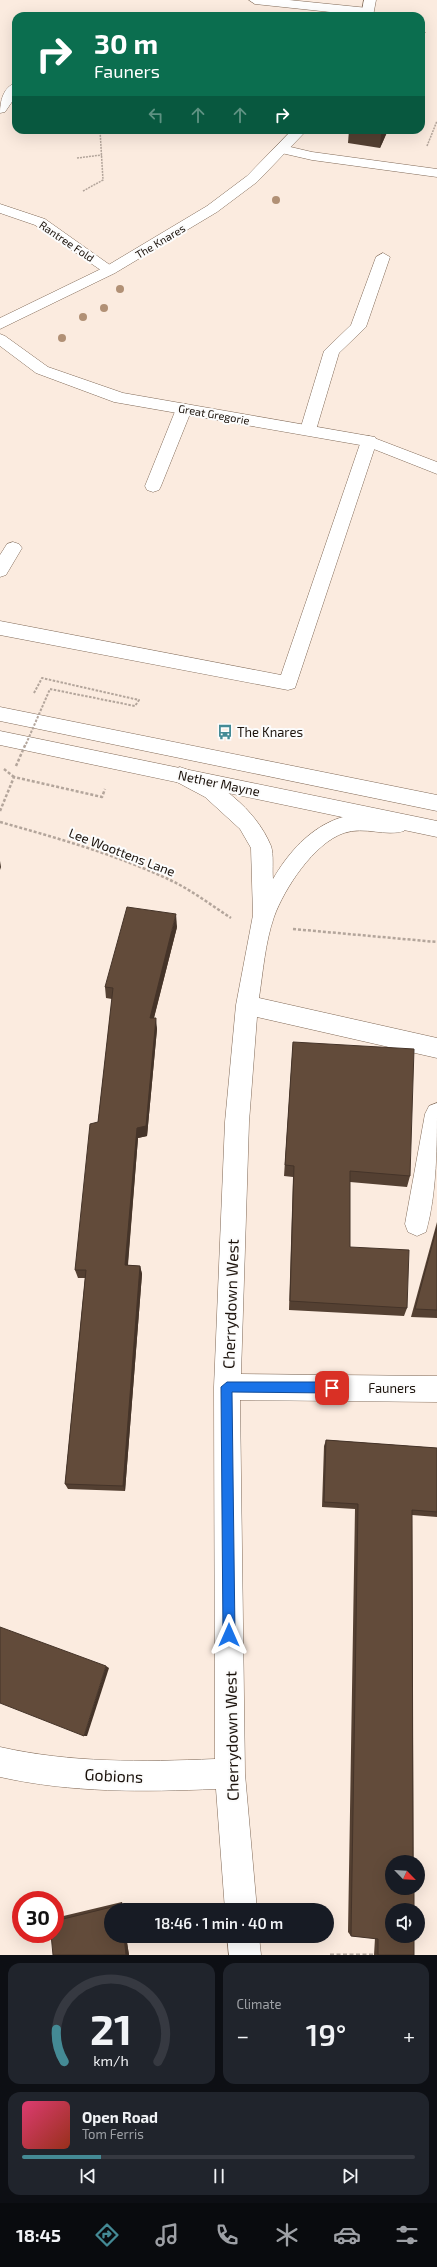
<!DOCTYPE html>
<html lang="en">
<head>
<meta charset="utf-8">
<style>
  :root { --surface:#171b24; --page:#20242c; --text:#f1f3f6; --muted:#9ea1a6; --line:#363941; --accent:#448a95 }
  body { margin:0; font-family:"Exo 2",sans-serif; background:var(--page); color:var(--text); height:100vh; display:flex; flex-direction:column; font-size:15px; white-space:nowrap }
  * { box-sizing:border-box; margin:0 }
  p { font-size:13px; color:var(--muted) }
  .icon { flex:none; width:22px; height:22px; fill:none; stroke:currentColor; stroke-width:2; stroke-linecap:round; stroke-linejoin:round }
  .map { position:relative; height:1955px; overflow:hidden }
  .details { display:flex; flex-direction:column; gap:8px; padding:8px; background:#0d0f14; flex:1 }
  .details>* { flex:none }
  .guide { position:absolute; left:12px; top:12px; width:413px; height:122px; border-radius:12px; box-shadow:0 4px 16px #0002; background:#0b6e4f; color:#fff; overflow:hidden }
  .needle { width:26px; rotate:115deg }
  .tools { position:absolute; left:385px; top:1855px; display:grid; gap:8px }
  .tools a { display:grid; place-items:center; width:40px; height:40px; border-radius:50%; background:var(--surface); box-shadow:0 4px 16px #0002; font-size:20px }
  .speed { position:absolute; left:12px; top:1891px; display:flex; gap:8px; font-size:20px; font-weight:700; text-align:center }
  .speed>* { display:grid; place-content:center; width:52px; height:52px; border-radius:50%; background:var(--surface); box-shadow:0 4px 16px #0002; line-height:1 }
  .speed .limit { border:6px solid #d22; background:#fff; color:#111 }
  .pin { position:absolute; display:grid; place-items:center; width:34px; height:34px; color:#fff; margin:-17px; border-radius:8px; box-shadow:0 2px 6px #0006 }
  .me { position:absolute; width:44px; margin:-22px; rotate:0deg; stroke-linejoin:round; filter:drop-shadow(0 0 3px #0008) }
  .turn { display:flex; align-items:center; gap:14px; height:84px; padding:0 16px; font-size:18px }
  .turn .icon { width:52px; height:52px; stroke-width:2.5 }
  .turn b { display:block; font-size:28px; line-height:34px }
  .lanes { display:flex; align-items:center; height:38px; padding:0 16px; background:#0003; justify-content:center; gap:20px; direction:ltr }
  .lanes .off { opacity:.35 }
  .big { font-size:30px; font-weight:600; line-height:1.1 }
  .details .widget { flex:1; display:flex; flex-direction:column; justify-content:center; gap:6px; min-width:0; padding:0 14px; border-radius:12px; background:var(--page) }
  .details .dial { align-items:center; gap:0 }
  .dial svg { height:104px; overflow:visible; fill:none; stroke:var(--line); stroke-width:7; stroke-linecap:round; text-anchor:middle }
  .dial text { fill:var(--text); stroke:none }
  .song { display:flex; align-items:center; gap:12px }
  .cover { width:48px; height:48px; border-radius:6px; background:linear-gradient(135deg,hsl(340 70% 55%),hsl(10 70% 35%)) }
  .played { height:4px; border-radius:2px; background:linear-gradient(90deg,var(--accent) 20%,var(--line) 20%) }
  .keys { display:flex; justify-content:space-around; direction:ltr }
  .heat { display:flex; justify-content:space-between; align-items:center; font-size:22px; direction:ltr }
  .details .tiles { flex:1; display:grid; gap:8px; grid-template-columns:1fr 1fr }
  .widget:last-child { grid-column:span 2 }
  .trip { position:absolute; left:104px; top:1903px; width:230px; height:40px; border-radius:20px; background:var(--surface); box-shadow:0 4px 16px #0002; font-weight:600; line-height:40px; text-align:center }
  .tab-bar { display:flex; height:64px; justify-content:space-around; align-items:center; background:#090b0e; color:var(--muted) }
  .tab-bar .icon { width:28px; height:28px }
  .tab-bar .active { color:var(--accent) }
  .tab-bar b { font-size:18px; color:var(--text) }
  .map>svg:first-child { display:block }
</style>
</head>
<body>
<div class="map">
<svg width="437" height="1955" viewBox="0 0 437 1955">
  <rect width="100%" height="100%" fill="#fbebdf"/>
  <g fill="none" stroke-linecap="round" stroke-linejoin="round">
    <g stroke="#816a58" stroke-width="1">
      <g id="lane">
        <path d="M16 83V96L5 112 0 113C0 102 3 86 16 83Z"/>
        <polygon points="282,145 312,152 437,169 437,177 312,160 277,152 275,149 277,146"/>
        <polygon points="383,253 390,257 366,327 339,353 316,430 314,434 302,434 300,430 324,351 351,325 376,257"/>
        <polygon points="184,404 190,405 192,409 161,486 159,490 153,492 147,490 145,486 176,409 178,405"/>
        <polygon points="369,436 375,437 377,441 295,688 288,690 0,635 0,621 281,675 361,441 363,437"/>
        <polygon points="13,542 19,544 22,548 6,575 0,577 0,555 7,544"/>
      </g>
    </g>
    <g stroke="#816a58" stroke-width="1">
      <g id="street">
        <polygon points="249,0 289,0 368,8 374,12 368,16 255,4"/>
        <polygon points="0,204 45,219 117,270 110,274 105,273 35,225 0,213"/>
        <polygon points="0,334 5,336 48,367 123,393 369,436 437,462 437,474 366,446 114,402 36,373 0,346"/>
        <path d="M180 767C217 779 256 809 271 846 274 855 272 869 273 879 302 829 345 800 404 819L407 825 404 831C386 837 365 826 344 833 314 843 284 889 274 917 265 943 263 972 259 998L437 1038V1058L257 1017 249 1122 241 1374 437 1376V1402L240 1400 245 1774 257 1910H225L216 1789C143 1792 72 1793 0 1777V1747C71 1763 142 1762 215 1759L214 1387 225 1122 236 1005 253 915 251 848 240 829 205 797 173 780 170 775 173 770Z"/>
        <path d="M437 1103C437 1145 437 1193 426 1232L417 1236 408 1232 405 1224 425 1114 429 1106Z"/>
        <polygon points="227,1936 259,1936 261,1955 229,1955"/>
      </g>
    </g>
    <g stroke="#816a58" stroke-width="1">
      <g id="secondary">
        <polygon points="364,0 376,0 373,16 361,16"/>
        <polygon points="292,130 307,130 257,182 217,212 115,273 0,329 0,318 105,267 207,206 247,176"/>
      </g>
    </g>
    <g stroke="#816a58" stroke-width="1">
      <g id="primary">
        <polygon points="0,707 437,795 437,811 0,721"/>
        <polygon points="0,731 437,821 437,837 0,745"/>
      </g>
    </g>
    <g stroke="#b3a59b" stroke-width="1.5" stroke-dasharray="2 1" stroke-linecap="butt">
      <polyline points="427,146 437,121"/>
      <polyline points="77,158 102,155"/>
      <polyline points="83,191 103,180 100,130"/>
    </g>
    <polyline stroke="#b3a59b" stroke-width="2" stroke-dasharray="2.5 1.5" stroke-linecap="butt" points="34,693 42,678 139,700 135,706 50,689"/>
    <g stroke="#b3a59b" stroke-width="2.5" stroke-dasharray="3 2" stroke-linecap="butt">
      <polyline points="4,769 14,777"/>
      <polyline points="0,811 14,777 102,797 105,789"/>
      <path d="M0 822C57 838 114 854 168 879 190 889 211 905 231 918"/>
      <polyline points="293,929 437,942"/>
    </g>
    <polyline stroke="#b3a59b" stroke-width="3" stroke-dasharray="4 2.5" stroke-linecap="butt" points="330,1955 375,1955"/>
    <use href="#lane" fill="#fff" fill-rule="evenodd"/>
    <use href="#street" fill="#fff" fill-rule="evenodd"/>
    <use href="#secondary" fill="#fff" fill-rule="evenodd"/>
    <use href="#primary" fill="#fff" fill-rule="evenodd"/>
    <polyline stroke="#b3a59b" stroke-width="2" stroke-dasharray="2.5 1.5" stroke-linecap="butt" points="26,744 50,689"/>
    <polyline stroke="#b3a59b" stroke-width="2.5" stroke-dasharray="3 2" stroke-linecap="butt" points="16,766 26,743"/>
  </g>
  <g fill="#b19075">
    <circle cx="276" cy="200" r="4"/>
    <circle cx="120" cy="289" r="4"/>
    <circle cx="104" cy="308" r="4"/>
    <circle cx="83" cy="317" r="4"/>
    <circle cx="62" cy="338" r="4"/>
  </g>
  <g fill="#544032">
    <polygon points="349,130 388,130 380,148 348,143"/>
    <polygon points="177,927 154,1018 157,1029 147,1136 138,1138 128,1265 140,1266 142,1274 125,1491 68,1489 65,1484 85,1278 78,1278 75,1270 98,1122 112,999 106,998 105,987"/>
    <polygon points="293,1042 410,1176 407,1187 350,1182 350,1247 407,1308 404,1316 289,1310 293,1177 284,1176"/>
    <polygon points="437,1222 437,1318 411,1317"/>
    <polygon points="326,1440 437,1448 437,1517 412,1515 414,1955 374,1955 375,1938 351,1936 348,1932 355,1509 322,1507 324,1446"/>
    <polygon points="122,1902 123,1910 111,1910 126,1936 129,1955 53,1955 55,1934 55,1918"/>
  </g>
  <g fill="#453429">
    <polygon points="425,32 423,46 421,51 421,40"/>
    <polygon points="383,130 388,130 380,148 381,133"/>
    <polygon points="0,861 1,867 0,870"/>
    <polygon points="176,914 177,927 151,1029 150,1018"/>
    <polygon points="156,1018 157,1029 147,1136 138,1138 127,1273 125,1265 137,1128"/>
    <polygon points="140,1266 142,1274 125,1491 123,1486"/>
    <polygon points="106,1666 109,1668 87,1736 84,1736"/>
    <polygon points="122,1902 123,1910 120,1910 120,1905"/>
    <polygon points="124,1936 126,1936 129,1955 126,1955"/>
  </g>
  <g fill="#624b3a" stroke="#453429">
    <polygon points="421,30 425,32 421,40"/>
    <polygon points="360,130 383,130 381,133"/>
    <polygon points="127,907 176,914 150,1018 156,1018 146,1126 137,1128 125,1265 140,1266 123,1486 65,1484 86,1270 75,1270 90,1124 98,1122 113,988 105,987"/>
    <polygon points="293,1042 414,1049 410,1176 350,1171 350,1247 409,1250 407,1308 290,1301 294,1166 285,1165"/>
    <polygon points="437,1227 437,1310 415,1309"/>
    <polygon points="326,1440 437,1448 437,1512 412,1510 413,1862 392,1862 392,1888 414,1888 414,1910 392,1910 392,1936 414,1936 414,1955 378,1955 378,1939 351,1936 358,1504 324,1502"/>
    <polygon points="0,1627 106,1666 84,1736 0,1703"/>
    <polygon points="120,1905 120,1910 111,1910 111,1936 124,1936 126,1955 53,1955 51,1934 55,1934 55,1921"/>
  </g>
  <polygon fill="#1a73e8" stroke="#114b97" points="227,1382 332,1382 337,1388 332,1393 232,1392 235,1635 233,1639 229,1641 225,1639 223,1635 221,1387"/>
  <defs>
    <g id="bus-bare" transform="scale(1.2)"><path d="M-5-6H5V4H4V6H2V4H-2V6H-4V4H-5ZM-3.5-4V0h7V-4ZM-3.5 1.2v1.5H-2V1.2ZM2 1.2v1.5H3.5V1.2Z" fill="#448a95" stroke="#fcfcfc" stroke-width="2.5" paint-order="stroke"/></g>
  </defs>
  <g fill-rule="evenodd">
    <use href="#bus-bare" x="225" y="732"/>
  </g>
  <g text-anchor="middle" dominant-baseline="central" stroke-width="4" stroke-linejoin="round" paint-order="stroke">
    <g font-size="11" fill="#1b120b" stroke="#fcfcfc">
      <text transform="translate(67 241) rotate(34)">Rantree Fold</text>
      <text transform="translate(160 241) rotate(-31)">The Knares</text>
      <text transform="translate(214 414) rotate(10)">Great Gregorie</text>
    </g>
    <g font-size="13" fill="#1b120b" stroke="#fcfcfc" text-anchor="start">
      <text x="237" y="732">The Knares</text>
    </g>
    <g font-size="13" fill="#1b120b" stroke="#fcfcfc">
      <text transform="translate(219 783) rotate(12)">Nether Mayne</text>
      <text transform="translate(122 852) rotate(21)">Lee Woottens Lane</text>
      <text x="392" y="1388">Fauners</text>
    </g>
    <g font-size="16" fill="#1b120b" stroke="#fcfcfc">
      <text transform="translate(230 1304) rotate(-88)">Cherrydown West</text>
      <text transform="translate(231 1736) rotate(-91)">Cherrydown West</text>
      <text transform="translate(114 1775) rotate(3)">Gobions</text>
    </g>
  </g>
</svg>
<div class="tools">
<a><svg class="needle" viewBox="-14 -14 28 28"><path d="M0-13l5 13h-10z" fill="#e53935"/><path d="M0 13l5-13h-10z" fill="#9ea1a6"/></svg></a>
<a><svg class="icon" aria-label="sound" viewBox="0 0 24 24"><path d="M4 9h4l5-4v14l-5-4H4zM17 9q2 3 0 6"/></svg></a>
</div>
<div class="speed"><div class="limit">30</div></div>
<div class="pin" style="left:332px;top:1388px;background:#d93025"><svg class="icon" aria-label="arrive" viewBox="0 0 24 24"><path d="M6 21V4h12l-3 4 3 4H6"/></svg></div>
<svg class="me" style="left:229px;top:1635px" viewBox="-20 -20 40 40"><path d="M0-17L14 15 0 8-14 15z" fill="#1a73e8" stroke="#fff" stroke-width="4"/></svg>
<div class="trip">18:46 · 1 min · 40 m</div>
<div class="guide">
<div class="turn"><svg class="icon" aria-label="right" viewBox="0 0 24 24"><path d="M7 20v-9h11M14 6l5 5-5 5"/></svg><div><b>30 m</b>Fauners</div></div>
<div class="lanes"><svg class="icon off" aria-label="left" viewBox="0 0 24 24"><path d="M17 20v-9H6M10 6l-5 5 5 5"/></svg><svg class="icon off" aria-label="ahead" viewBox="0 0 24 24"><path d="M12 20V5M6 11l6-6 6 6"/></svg><svg class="icon off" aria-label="ahead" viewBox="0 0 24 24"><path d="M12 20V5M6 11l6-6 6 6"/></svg><svg class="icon" aria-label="right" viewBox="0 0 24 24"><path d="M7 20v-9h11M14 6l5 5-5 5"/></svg></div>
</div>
</div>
<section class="details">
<div class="tiles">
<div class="widget dial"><svg viewBox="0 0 100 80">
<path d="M14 69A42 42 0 1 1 86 69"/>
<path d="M14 69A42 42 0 0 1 8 44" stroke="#448a95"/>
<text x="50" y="56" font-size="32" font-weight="700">21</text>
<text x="50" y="72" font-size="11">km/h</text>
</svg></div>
<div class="widget"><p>Climate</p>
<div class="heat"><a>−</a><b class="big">19°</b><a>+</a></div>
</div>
<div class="widget">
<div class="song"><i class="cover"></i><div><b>Open Road</b><p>Tom Ferris</p></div></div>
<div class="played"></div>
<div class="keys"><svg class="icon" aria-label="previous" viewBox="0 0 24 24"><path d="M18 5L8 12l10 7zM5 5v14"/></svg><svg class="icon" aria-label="pause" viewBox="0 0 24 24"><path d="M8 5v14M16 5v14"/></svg><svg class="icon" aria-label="next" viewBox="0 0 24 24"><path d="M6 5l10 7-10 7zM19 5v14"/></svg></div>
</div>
</div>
</section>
<nav class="tab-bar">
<b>18:45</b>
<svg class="icon active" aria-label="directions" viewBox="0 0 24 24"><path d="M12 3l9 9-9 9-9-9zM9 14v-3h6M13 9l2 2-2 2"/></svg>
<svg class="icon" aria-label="music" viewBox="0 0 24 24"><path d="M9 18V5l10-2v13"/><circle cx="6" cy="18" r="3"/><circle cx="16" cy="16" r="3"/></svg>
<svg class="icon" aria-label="phone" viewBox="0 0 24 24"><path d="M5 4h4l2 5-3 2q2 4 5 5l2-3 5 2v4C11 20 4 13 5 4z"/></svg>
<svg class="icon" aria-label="climate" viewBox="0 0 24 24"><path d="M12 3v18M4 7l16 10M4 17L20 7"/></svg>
<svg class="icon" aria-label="car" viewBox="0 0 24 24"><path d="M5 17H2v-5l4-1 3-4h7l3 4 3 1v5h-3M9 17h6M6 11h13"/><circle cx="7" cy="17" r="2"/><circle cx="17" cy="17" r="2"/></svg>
<svg class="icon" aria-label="filters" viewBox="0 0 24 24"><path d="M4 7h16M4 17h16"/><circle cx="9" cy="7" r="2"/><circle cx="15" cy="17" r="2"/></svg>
</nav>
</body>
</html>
